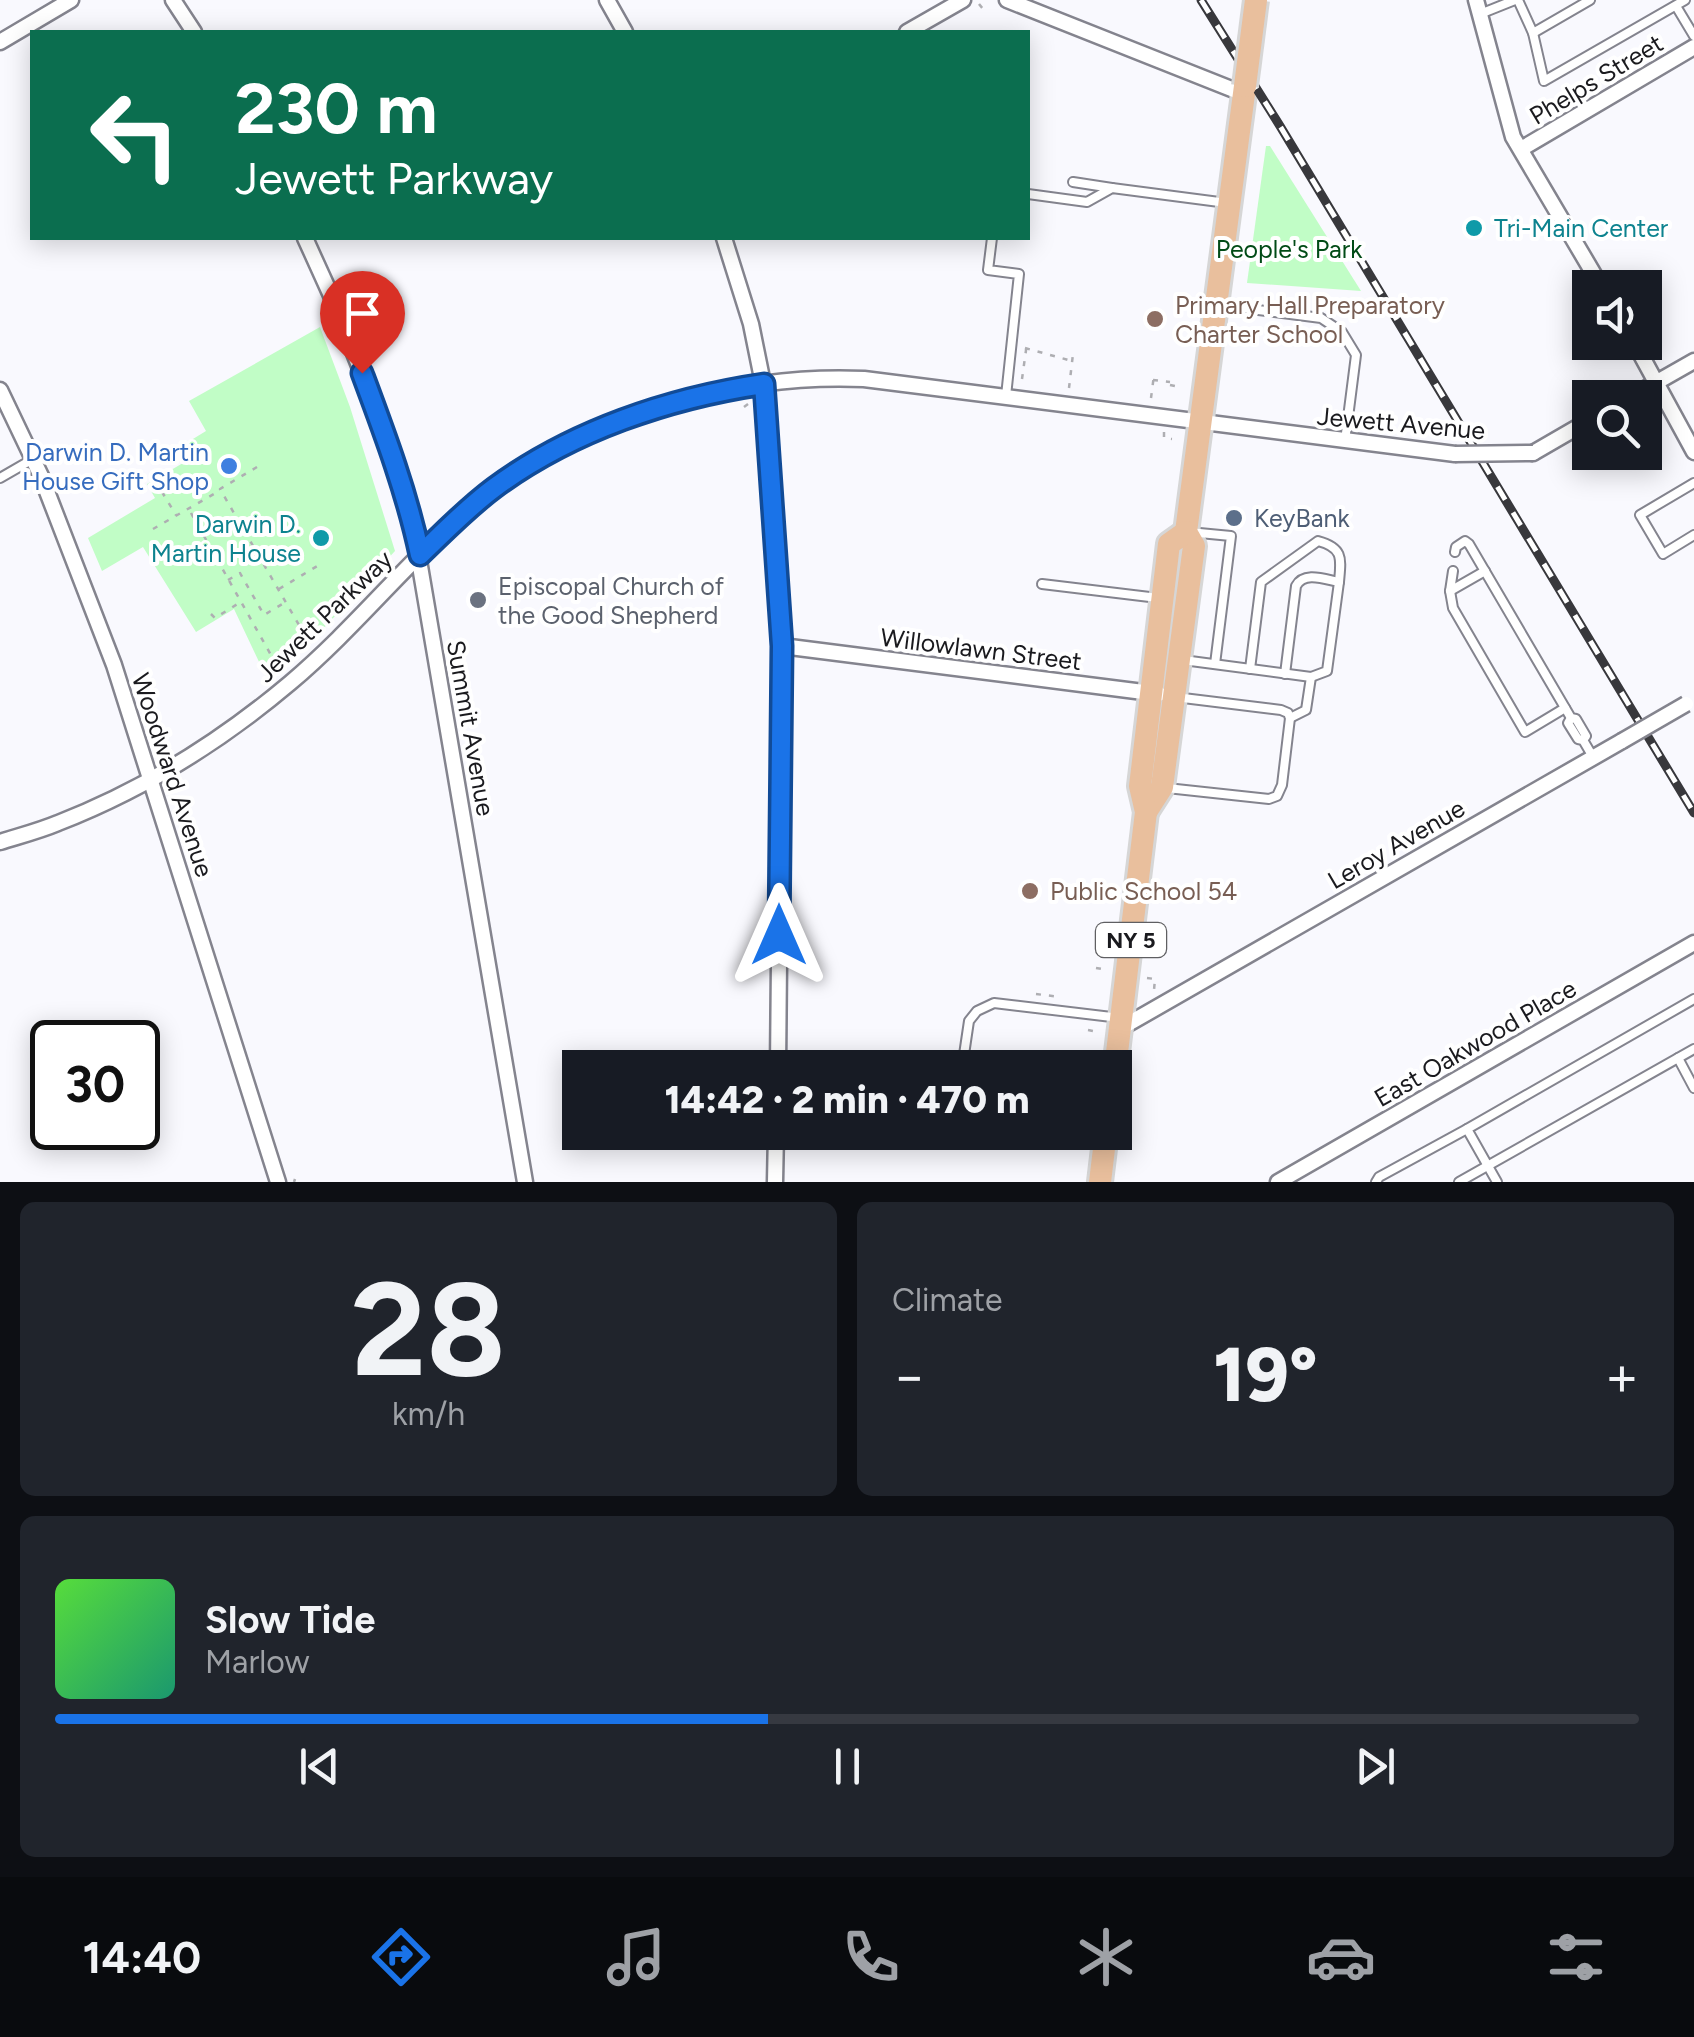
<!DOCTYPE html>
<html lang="en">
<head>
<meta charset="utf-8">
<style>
  :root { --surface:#171b24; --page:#20242c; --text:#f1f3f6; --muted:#9ea1a6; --line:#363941; --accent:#1a73e8 }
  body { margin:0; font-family:Figtree,sans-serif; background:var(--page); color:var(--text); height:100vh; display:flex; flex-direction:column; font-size:38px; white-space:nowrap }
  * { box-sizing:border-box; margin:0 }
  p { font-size:32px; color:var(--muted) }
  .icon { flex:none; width:55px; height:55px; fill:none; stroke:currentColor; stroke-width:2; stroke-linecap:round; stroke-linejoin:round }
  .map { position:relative; height:1182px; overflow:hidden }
  .details { display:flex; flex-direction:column; gap:20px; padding:20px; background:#0d0f14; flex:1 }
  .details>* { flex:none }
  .hud { position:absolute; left:30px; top:30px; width:1000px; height:210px; border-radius:0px; box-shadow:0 5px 25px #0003; background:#0b6e4f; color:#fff; overflow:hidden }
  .fabs { position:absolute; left:1572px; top:270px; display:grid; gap:20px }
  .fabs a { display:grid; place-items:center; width:90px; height:90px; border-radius:0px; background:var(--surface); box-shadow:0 5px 25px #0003; font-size:50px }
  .speed { position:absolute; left:30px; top:1020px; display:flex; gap:20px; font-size:50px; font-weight:700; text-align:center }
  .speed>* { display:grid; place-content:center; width:130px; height:130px; border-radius:50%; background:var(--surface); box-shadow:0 5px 25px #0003; line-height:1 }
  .speed .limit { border:5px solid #111; border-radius:15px; background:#fff; color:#111 }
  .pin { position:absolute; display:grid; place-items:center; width:85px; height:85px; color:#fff; margin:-102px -42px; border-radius:50% 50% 50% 0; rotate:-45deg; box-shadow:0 0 10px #0007 }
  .pin .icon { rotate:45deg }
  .me { position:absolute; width:110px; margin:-55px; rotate:0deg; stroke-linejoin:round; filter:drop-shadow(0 0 8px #0008) }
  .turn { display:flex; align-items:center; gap:35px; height:210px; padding:0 40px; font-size:45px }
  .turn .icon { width:130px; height:130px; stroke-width:2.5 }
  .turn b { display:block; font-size:70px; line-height:85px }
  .big { font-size:75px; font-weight:800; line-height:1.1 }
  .details .tile { flex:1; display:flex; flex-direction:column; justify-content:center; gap:15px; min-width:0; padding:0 35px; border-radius:15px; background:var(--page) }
  .details .dial { align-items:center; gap:0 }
  .dial b { font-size:130px; line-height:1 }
  .song { display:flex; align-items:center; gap:30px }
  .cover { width:120px; height:120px; border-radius:15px; background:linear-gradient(135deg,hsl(110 70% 55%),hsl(160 70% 35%)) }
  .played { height:10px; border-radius:5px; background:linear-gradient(90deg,var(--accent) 45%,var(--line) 45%) }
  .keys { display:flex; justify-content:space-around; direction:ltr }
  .heat { display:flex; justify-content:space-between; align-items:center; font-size:55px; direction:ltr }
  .details .tiles { flex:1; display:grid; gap:20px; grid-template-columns:1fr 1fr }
  .tile:last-child { grid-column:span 2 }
  .trip { position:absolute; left:562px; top:1050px; width:570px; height:100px; border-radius:0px; background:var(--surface); box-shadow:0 5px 25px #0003; font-weight:800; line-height:100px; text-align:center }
  .tabs { display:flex; height:160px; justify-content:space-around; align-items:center; background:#090b0e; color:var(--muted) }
  .tabs .icon { width:70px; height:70px }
  .tabs .on { color:var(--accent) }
  .tabs b { font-size:45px; color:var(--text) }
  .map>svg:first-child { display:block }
</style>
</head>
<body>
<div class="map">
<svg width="1694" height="1182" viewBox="0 0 1694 1182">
  <rect width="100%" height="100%" fill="#f9f9fe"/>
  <g fill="#c1fdc6">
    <polygon points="1266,146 1270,146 1361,291 1247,283"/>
    <polygon points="320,327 350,407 395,551 323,629 269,683 234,609 196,632 143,547 102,571 88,538 155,498 147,484 195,456 188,442 206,431 189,401"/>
  </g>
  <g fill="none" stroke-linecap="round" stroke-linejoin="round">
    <g stroke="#84848e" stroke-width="12">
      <g id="lane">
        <polyline points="1518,0 1533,33 1544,81 1685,0"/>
        <polyline points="1676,6 1694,36"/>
        <polyline points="1480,14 1515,0"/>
        <polyline points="1533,33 1590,0"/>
        <polyline points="1073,182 1112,188"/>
        <polyline points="1028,194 1087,202 1112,188 1227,203"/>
        <polyline points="992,238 988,270 1019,274 1006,396"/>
        <polyline points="1221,302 1242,308 1321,318 1342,332 1356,355 1345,441"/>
        <polyline points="0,478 33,459"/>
        <polyline points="1694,483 1640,515 1663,554 1694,535"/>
        <polyline points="1189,532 1231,536 1215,664"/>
        <polyline points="1455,552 1456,547 1465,541 1469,544 1571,718 1576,719 1586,736 1583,740"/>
        <polyline points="1453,571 1450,591 1453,608 1525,732 1565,708"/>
        <polyline points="1042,584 1158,598"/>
        <polyline points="1450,591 1485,571"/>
        <polyline points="1183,660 1311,677 1306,710 1290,718"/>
        <path d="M1250 669 1261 582 1318 541C1344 548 1341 559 1339 582"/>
        <path d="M1285 674 1296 586C1304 571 1324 579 1339 582L1327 671 1311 677"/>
        <polyline points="1571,718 1568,723 1578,739 1583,740 1593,757"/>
        <polyline points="1167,788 1269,799 1277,796 1282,785 1290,718 1288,713 1281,710 1175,697"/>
        <polyline points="1678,1058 1694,1088"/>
        <polyline points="962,1068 969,1021 977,1011 994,1003 1120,1018"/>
        <polyline points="1376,1182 1379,1177 1467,1129"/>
        <polyline points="1459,1182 1694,1049"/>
        <polyline points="1497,1182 1467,1129 1694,999"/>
      </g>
    </g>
    <g stroke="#84848e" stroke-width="19">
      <g id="street">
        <polyline points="173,0 194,32"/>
        <polyline points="607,0 625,32"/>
        <polyline points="1007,0 1244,94"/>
        <polyline points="1476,0 1513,137 1602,288"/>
        <polyline points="907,32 963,0"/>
        <polyline points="0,42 71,0"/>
        <polyline points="1521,149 1694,47"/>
        <polyline points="305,238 334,302 370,394 414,531 525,1182"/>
        <polyline points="724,238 751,324 767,403 782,646 778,1068"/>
        <polyline points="1634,342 1694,452"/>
        <polyline points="0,390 41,476 114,665 278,1182"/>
        <polyline points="1629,398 1694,361"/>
        <polyline points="1533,453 1590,420"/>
        <polyline points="782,646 1159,694"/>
        <path d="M0 842C19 836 39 831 58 823 143 790 220 742 290 683 354 629 406 563 469 508 571 420 730 373 864 379L1455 454"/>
        <polyline points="1121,1028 1622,741"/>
        <polyline points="775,1182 776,1132"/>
        <polyline points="1278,1182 1694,943"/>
      </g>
    </g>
    <g stroke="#d6d6d6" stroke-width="28">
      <g id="primary">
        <polyline points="1146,812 1162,787 1194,546 1186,532 1245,86"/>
        <polyline points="1115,1069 1146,812 1140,786 1169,544 1186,532"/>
        <polyline points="1100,1182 1106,1132"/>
      </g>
    </g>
    <g stroke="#aeaeb2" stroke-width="2.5" stroke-dasharray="5 8" stroke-linecap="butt">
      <polyline points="979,4 983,9"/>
      <polyline points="1025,348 1072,361"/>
      <polyline points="1022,379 1027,343"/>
      <polyline points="1153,380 1170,382"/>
      <polyline points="1170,385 1179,387"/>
      <polyline points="1069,388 1073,354"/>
      <polyline points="1151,398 1154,375"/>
      <polyline points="744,407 748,404"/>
      <polyline points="1164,432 1164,438 1172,439"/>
      <polyline points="257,467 220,489 310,644"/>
      <polyline points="162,492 176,515"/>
      <polyline points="191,513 280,671"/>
      <polyline points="153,529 219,491"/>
      <polyline points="228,580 240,573 264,615 284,603"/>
      <polyline points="279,589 319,565 316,561"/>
      <polyline points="211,614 215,618 239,603"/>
      <polyline points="1096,968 1102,969"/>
      <polyline points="1147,978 1155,979 1154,990"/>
      <polyline points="1036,994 1060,997"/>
      <polyline points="1088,1030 1093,1031"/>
      <polyline points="294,1182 295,1179"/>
    </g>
    <use href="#lane" stroke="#fff" stroke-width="8"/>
    <use href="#street" stroke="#fff" stroke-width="14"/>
    <use href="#primary" stroke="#e9bf9d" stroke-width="22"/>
    <g stroke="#38383c" stroke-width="9">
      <polyline id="rail" points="1201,0 1280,126 1694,813"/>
    </g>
    <use href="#rail" stroke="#fff" stroke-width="5" stroke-dasharray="15" stroke-linecap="butt"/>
    <g stroke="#84848e" stroke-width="19" stroke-linecap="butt">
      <g id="street-bridge">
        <polyline points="1455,454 1533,453"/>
        <polyline points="1622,741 1686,704"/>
      </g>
    </g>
    <g stroke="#d6d6d6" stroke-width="28" stroke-linecap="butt">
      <polyline id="primary-bridge" points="1245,86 1256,0"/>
    </g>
    <use href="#street-bridge" stroke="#fff" stroke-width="14"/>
    <use href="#primary-bridge" stroke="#e9bf9d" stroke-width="22"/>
  </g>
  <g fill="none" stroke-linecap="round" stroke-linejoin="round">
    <g stroke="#114b97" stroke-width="25">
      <path id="route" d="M362 373C384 432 407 493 420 555 444 532 467 508 494 488 571 431 669 398 764 384L782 646 779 935"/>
    </g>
    <use href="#route" stroke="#1a73e8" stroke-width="18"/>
  </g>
  <g fill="#0f9aa8" stroke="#fff" stroke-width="4">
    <circle cx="1474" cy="228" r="10"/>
    <circle cx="321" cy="538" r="10"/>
  </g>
  <g fill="#8d6e63" stroke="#fff" stroke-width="4">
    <circle cx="1155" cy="319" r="10"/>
    <circle cx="1030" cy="891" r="10"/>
  </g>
  <circle fill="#3f7fe0" stroke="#fff" stroke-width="4" cx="229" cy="466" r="10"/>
  <circle fill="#5c6f8a" stroke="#fff" stroke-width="4" cx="1234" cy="518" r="10"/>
  <circle fill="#6b7280" stroke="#fff" stroke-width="4" cx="478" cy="600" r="10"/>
  <g text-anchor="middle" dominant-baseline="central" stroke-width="8" stroke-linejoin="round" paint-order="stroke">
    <rect fill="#fff" stroke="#5f5f62" stroke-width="2.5" x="1096" y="923" width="70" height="34" rx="8"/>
    <g font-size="22" font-weight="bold" fill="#1a1a1e">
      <text x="1131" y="940">NY 5</text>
    </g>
    <g font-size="25" fill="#1a1a1e" stroke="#fff">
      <text transform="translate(1596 79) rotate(-31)">Phelps Street</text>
      <text transform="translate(1401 423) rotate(5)">Jewett Avenue</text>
      <text transform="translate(324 616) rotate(-44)">Jewett Parkway</text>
      <text transform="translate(981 649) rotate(7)">Willowlawn Street</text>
      <text transform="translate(471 728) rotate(80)">Summit Avenue</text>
      <text transform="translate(173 775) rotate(72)">Woodward Avenue</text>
      <text transform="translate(1396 844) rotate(-30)">Leroy Avenue</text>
      <text transform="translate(1475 1043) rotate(-30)">East Oakwood Place</text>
    </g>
    <g font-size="25" fill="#0d838f" stroke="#fff" text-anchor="start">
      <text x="1494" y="228">Tri-Main Center</text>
      <text x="301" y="524" text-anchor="end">Darwin D.<tspan x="301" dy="29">Martin House</tspan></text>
    </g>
    <g font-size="25" fill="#014b16" stroke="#fff">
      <text x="1289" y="249">People's Park</text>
    </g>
    <g font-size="25" fill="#785e54" stroke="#fff" text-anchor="start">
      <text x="1175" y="305">Primary Hall Preparatory<tspan x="1175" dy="29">Charter School</tspan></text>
      <text x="1050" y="891">Public School 54</text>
    </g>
    <g font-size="25" fill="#366cbe" stroke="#fff" text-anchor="end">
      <text x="209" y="452">Darwin D. Martin<tspan x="209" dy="29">House Gift Shop</tspan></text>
    </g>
    <g font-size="25" fill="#4e5e75" stroke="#fff" text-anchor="start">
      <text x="1254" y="518">KeyBank</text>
    </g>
    <g font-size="25" fill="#5b616d" stroke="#fff" text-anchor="start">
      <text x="498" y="586">Episcopal Church of<tspan x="498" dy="29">the Good Shepherd</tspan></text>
    </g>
  </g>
</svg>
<div class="fabs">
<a><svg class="icon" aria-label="sound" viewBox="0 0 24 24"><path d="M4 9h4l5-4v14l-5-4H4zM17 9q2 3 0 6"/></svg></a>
<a><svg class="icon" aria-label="search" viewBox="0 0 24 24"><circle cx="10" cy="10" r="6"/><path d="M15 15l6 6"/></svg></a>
</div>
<div class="speed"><div class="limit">30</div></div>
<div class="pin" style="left:362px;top:373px;background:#d93025"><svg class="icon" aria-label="arrive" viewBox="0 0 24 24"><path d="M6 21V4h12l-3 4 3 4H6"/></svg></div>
<svg class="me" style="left:779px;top:935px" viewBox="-20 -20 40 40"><path d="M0-17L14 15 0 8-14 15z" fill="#1a73e8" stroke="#fff" stroke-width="4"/></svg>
<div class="trip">14:42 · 2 min · 470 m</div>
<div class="hud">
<div class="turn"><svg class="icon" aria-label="left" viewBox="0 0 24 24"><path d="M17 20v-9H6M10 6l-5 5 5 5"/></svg><div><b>230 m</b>Jewett Parkway</div></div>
</div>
</div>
<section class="details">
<div class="tiles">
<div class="tile dial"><b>28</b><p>km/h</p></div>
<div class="tile"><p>Climate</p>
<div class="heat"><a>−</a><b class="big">19°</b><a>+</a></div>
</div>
<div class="tile">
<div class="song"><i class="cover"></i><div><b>Slow Tide</b><p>Marlow</p></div></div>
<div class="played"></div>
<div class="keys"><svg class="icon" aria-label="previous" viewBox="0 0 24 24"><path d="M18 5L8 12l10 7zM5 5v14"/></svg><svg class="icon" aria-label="pause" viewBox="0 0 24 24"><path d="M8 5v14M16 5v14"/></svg><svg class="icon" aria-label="next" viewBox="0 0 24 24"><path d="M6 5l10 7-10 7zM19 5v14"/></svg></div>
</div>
</div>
</section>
<nav class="tabs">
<b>14:40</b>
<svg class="icon on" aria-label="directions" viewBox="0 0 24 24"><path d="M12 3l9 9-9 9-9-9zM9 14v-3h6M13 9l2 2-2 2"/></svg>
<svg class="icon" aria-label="music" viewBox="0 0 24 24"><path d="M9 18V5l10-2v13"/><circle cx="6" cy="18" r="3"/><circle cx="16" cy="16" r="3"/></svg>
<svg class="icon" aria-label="phone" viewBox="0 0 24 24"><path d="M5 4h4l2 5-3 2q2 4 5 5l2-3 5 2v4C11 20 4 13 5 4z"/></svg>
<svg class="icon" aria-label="climate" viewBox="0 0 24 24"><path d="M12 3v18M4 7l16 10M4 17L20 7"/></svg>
<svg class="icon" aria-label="car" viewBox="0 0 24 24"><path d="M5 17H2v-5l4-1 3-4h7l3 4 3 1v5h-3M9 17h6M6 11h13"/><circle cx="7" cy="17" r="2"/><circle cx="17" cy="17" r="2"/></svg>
<svg class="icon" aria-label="filters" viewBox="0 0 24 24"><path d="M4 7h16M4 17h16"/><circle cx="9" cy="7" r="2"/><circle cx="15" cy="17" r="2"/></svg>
</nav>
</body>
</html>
